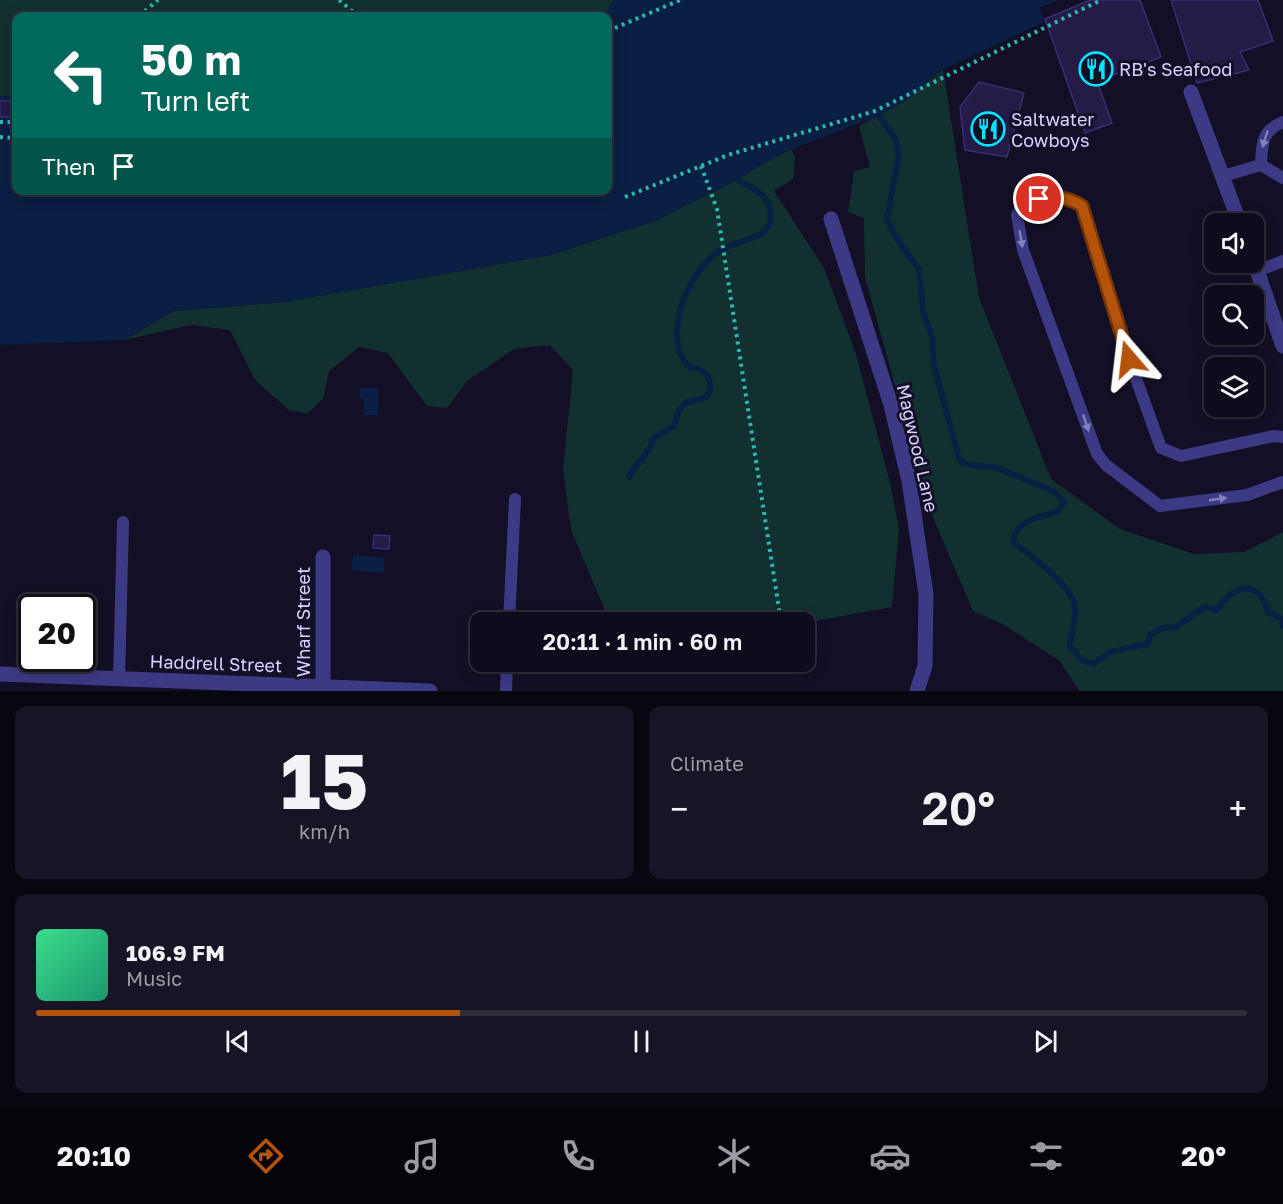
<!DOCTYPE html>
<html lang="en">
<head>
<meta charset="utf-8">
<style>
  :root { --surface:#0e0b1c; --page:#171425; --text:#f1f3f6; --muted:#9b9ba3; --line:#2e2b3b; --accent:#b45309 }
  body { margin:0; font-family:"Golos Text",sans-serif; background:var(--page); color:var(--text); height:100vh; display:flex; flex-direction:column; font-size:22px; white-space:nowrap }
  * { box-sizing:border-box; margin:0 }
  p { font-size:20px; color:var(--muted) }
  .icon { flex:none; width:33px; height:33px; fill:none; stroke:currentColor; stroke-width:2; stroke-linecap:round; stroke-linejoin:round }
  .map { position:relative; height:691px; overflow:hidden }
  .panel { display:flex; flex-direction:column; gap:15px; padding:15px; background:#08060f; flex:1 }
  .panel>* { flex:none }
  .top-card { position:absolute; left:12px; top:12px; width:600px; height:183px; border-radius:12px; box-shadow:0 3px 15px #0003,0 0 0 2px var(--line); background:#00695c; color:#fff; overflow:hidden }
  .fabs { position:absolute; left:1204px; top:213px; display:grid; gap:12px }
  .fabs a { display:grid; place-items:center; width:60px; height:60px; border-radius:12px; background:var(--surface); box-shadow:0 3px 15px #0003,0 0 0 2px var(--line); font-size:30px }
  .speed { position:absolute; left:18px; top:594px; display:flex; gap:12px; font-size:30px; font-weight:700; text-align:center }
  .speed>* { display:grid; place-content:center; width:78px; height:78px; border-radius:50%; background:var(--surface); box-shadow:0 3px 15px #0003,0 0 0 2px var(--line); line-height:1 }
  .speed .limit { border:3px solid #111; border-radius:9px; background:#fff; color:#111 }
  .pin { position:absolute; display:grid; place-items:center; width:51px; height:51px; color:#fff; margin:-26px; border:3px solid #fff; border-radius:50%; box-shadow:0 2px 6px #0007 }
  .me { position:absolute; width:66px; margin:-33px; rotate:343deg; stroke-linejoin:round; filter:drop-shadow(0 0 4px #0008) }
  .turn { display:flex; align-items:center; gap:21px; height:126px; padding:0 30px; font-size:27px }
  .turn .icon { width:78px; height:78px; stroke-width:2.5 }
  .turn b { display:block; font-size:42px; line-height:51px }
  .then { display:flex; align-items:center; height:57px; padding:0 30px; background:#0003; gap:12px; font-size:22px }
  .big { font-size:45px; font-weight:600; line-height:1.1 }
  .panel .widget { flex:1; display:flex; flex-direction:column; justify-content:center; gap:9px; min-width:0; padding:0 21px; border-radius:12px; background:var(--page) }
  .panel .dial { align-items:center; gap:0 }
  .dial b { font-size:78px; line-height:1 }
  .song { display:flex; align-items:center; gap:18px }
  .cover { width:72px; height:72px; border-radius:9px; background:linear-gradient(135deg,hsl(150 70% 55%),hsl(160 70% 35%)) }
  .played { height:6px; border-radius:3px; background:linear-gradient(90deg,var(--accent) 35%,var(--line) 35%) }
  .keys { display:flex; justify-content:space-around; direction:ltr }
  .heat { display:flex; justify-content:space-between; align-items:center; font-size:33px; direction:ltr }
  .panel .tiles { flex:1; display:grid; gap:15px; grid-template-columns:1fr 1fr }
  .widget:last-child { grid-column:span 2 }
  .trip { position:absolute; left:470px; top:612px; width:345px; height:60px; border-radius:12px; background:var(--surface); box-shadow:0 3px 15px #0003,0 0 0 2px var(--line); font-weight:600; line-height:60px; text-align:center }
  .dock { display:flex; height:96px; justify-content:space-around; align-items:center; background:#06040b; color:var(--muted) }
  .dock .icon { width:42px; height:42px }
  .dock .current { color:var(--accent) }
  .dock b { font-size:27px; color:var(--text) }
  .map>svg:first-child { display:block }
</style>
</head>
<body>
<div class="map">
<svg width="1283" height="691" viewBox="0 0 1283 691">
  <rect width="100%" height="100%" fill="#130f26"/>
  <g fill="#12302f">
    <polygon points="0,0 614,0 604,16 16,16 16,97 0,96"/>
    <polygon points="943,69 979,298 1051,479 1120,529 1194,554 1244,552 1283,532 1283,691 1079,691 1060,661 1004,625 973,611 929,508 865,277 864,218 848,212 854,171 870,167 859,126 905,101"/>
    <polygon points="791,149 795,157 793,179 774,191 824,268 856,354 890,483 899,529 892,607 804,623 610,622 571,530 563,470 573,370 550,345 514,349 467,381 447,408 427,406 388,353 359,347 329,371 323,399 308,413 290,411 255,380 230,330 191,325 124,340 174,311 284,302 551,255 655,221"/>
  </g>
  <g fill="#0a1f44">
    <polygon points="614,0 1058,0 1039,8 1045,22 943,69 905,101 879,116 782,153 737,180 655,221 551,255 284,302 174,311 124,340 0,345 0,96 16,97 16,190 608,190 608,16 604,16"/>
    <polygon points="360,388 378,388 378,415 364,415 364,400 359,399"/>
    <polygon points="353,555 385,558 384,573 352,570"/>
  </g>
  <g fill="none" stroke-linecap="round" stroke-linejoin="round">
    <g stroke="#0a1f44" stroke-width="6">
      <path d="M879 116 895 138 899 155 887 219 897 239 919 269 923 312 932 337 934 366 959 458 964 464 998 468 1055 492 1064 502 1058 512C1039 517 1016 519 1013 542 1030 556 1075 586 1075 609 1076 621 1071 635 1070 646L1082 660 1093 664 1110 652 1148 644 1150 635 1162 628 1176 627 1204 607 1217 610C1233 583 1259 579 1268 612L1282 619 1283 626"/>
      <path d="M629 477C637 462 650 453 654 438L674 426C676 420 678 409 683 405 689 399 699 402 706 397 718 387 705 366 691 368 679 359 676 341 677 327 680 301 694 271 715 254 728 243 747 242 761 234 776 225 772 203 761 194 755 188 744 184 737 180"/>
    </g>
  </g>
  <g fill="#241b47" stroke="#3b2d73" stroke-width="1.5">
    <polygon points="1090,0 1140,0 1161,57 1097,81 1112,123 1085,133 1045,19"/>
    <polygon points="1171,0 1258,0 1273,41 1240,52 1249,70 1197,83"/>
    <polygon points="979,82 1024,93 1007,157 965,150 960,107"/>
    <polygon points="0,101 15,101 16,117 0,117"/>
    <polygon points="374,535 390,536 389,549 373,548"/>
  </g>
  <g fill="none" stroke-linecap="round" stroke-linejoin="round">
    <g stroke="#2fb8b0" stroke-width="4" stroke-dasharray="3 4.5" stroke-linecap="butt">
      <polyline points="339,0 358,16"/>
      <polyline points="139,16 158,0"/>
      <polyline points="608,31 680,0"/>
      <polyline points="0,122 16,122"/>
      <polyline points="0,137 16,138"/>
      <polyline points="701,166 717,209 781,622"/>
      <polyline points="625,197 728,155 875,111 1101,0"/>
    </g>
    <g stroke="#3d3a85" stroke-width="12">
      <path d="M1261 165C1262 144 1261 131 1283 122"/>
      <polyline points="1223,176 1261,165 1283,178"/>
      <polyline points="1257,271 1283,261"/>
      <path d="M1283 437 1274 436 1181 456 1161 448 1129 359 1082 206C1063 194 1046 198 1025 201L1017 215 1023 250 1097 454 1106 465 1160 506 1247 495 1283 482"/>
      <polyline points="509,622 515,499"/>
      <polyline points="119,679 123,522"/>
      <polyline points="506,691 507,662"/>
    </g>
    <g stroke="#3d3a85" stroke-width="15">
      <polyline points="1191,92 1240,224"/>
      <polyline points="831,219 891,405 909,481 926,594 925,666 917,691"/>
      <polyline points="1254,262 1283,346"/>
      <polyline points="323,557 323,691"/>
      <polyline points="0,674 430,691"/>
    </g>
  </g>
  <defs><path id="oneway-solid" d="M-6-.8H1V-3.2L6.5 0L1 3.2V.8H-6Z" transform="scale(1.5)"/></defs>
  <g fill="#837fbc">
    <use href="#oneway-solid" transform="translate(1265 139) rotate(108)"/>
    <use href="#oneway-solid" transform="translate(1021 239) rotate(80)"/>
    <use href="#oneway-solid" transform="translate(1086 423) rotate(71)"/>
    <use href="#oneway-solid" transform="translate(1218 499) rotate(-8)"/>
  </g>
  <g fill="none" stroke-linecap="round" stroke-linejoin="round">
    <g stroke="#753606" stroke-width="15">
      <path id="route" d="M1039 199C1056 196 1068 197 1082 206L1129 359"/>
    </g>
    <use href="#route" stroke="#b45309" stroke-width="10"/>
  </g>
  <defs>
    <g id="restaurant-ring" transform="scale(1.725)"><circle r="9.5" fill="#130f26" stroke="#00e5ff" stroke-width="1.5"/><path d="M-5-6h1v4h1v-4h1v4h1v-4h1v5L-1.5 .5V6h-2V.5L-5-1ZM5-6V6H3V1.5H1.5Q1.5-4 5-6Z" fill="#00e5ff"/></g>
  </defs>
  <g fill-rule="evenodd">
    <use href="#restaurant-ring" x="1096" y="69"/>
    <use href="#restaurant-ring" x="988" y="129"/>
  </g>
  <g text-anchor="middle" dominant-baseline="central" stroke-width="6" stroke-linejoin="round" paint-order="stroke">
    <g font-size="18" fill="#d9d4ff" stroke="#130f26" text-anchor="start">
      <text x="1119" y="69">RB's Seafood</text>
      <text x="1011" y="119">Saltwater<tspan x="1011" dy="21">Cowboys</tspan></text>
    </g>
    <g font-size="18" fill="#d9d4ff" stroke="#130f26">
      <text transform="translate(918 448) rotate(77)">Magwood Lane</text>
      <text transform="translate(303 622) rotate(-90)">Wharf Street</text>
      <text transform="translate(216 663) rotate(2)">Haddrell Street</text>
    </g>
  </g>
</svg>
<div class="fabs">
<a><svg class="icon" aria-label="sound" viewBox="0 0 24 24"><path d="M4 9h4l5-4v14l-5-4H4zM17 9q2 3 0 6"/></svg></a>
<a><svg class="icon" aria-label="search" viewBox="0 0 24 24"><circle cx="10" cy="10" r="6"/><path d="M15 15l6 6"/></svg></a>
<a><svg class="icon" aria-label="layers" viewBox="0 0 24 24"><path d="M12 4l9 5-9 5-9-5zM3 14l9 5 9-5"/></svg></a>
</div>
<div class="speed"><div class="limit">20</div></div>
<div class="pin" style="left:1039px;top:199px;background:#d93025"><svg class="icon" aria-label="arrive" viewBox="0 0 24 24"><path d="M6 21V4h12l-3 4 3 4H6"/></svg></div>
<svg class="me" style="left:1129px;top:359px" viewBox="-20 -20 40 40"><path d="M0-17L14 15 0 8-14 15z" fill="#b45309" stroke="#fff" stroke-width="4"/></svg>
<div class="trip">20:11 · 1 min · 60 m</div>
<div class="top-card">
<div class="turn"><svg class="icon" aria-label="left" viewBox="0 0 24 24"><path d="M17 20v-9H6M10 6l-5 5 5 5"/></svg><div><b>50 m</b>Turn left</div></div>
<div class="then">Then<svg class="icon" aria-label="arrive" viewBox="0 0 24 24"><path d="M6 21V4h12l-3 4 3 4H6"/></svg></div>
</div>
</div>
<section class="panel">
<div class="tiles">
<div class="widget dial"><b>15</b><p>km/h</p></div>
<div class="widget"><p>Climate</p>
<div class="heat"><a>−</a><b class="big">20°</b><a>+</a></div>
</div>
<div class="widget">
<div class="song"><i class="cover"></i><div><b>106.9 FM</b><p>Music</p></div></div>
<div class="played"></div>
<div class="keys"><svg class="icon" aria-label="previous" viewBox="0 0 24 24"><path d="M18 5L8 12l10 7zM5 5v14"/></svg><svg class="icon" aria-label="pause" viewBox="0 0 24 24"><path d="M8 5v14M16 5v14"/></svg><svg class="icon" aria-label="next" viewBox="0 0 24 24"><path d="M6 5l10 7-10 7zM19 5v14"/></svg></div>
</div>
</div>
</section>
<nav class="dock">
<b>20:10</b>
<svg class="icon current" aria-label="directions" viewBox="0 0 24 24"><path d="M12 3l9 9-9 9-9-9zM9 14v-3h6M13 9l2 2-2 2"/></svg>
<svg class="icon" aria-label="music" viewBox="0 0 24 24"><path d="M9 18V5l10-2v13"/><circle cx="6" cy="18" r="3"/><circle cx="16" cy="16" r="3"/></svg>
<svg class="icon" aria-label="phone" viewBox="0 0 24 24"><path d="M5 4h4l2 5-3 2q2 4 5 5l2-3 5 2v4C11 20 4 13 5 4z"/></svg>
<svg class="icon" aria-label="climate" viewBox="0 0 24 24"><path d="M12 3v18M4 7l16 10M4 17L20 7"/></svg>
<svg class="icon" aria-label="car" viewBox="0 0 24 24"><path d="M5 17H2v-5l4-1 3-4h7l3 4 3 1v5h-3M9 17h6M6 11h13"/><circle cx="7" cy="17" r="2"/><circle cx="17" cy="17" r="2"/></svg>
<svg class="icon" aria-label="filters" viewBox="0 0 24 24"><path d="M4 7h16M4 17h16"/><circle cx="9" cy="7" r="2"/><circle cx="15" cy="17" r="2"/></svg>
<b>20°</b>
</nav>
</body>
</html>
